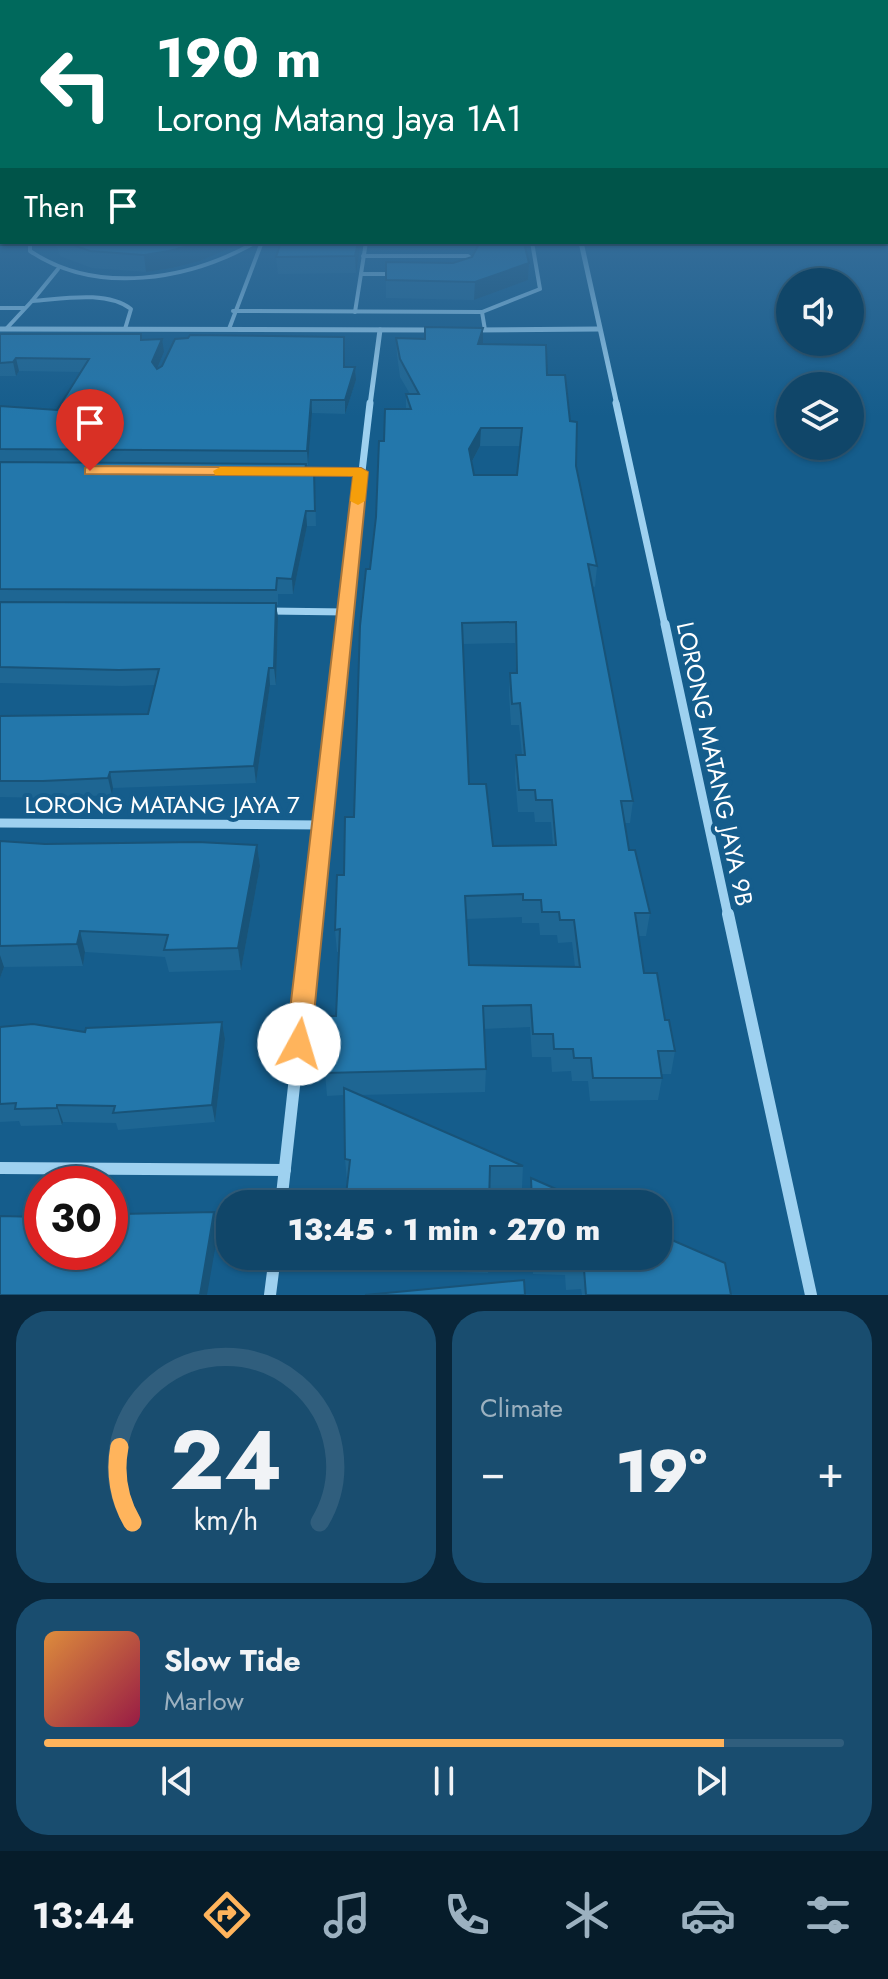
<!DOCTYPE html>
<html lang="en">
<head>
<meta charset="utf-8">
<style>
  :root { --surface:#104669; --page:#194d6f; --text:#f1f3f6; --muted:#9cb1c0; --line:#305e7d; --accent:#ffb45c }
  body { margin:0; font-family:Jost,sans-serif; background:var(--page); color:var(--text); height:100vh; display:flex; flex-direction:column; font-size:30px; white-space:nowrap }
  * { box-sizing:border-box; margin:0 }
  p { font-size:26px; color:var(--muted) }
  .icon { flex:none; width:44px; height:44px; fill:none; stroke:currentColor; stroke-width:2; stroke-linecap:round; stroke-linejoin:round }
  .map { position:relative; height:1295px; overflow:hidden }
  .details { display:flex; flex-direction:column; gap:16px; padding:16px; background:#09263a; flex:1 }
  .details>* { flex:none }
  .guide { position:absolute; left:0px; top:0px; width:888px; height:244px; box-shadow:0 2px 6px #0004,0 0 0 2px var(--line); background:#00695c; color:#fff; overflow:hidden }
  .controls { position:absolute; left:776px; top:268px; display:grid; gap:16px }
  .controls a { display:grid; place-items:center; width:88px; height:88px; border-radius:50%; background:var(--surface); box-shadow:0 2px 6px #0004,0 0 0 2px var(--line); font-size:40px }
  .speed { position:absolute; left:24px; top:1166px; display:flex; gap:16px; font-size:40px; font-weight:700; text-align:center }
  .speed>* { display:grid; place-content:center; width:104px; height:104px; border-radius:50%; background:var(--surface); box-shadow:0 2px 6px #0004,0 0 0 2px var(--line); line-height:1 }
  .speed .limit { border:12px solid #d22; background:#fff; color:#111 }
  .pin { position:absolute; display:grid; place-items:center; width:68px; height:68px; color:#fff; margin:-82px -34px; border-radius:50% 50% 50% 0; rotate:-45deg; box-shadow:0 0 8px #0007 }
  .pin .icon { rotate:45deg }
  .me { position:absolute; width:88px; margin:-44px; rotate:6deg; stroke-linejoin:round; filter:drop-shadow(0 0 6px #0008) }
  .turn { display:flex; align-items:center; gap:28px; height:168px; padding:0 24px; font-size:36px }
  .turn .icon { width:104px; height:104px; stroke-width:2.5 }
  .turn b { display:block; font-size:56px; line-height:68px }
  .then { display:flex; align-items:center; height:76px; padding:0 24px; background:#0003; gap:16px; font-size:30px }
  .big { font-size:60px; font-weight:800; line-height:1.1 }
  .details .card { flex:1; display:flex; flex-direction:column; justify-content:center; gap:12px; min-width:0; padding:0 28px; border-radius:32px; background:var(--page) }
  .details .dial { align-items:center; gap:0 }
  .dial svg { height:208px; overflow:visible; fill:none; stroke:var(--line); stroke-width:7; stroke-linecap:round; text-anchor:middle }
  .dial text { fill:var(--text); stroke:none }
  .song { display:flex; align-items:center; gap:24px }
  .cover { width:96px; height:96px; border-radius:12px; background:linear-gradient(135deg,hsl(30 70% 55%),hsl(340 70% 35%)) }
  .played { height:8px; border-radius:4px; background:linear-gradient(90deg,var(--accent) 85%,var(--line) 85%) }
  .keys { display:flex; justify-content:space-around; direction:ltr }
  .heat { display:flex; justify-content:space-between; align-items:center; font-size:44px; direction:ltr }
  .details .tiles { flex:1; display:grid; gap:16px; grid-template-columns:1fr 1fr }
  .card:last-child { grid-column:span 2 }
  .trip { position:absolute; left:216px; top:1190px; width:456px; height:80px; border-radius:32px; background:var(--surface); box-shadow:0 2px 6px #0004,0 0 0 2px var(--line); font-weight:800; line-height:80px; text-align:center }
  .tabs { display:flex; height:128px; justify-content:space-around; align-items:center; background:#061c2a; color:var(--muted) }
  .tabs .icon { width:56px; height:56px }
  .tabs .current { color:var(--accent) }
  .tabs b { font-size:36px; color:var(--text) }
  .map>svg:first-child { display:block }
</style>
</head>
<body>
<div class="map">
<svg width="888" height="1295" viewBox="0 0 888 1295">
  <rect width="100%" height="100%" fill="#155d8c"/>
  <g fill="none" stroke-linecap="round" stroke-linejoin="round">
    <g stroke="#9ed1f0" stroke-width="4">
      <path d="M30 242V251C97 296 189 280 256 242"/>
      <polyline points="363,256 468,256 474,261"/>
      <polyline points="361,274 394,274"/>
      <polyline points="32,301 58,269"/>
      <polyline points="0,308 24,308"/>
      <polyline points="233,311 482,312 540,289 532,242"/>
      <polyline points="355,312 366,242"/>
      <polyline points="482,312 485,330"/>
      <path d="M6 329 32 301C62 299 106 290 131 309L125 329"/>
      <polyline points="229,329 262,242"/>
    </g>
    <g stroke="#9ed1f0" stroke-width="5">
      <polyline points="581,242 617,405"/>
      <polyline points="0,329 435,330"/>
      <polyline points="473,330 599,329"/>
      <polyline points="370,405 380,330"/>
    </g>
    <g stroke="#9ed1f0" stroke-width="7">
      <polyline points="616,403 665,626"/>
      <polyline points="305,472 361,472"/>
      <polyline points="269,611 346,612"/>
      <polyline points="344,626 370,403"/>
    </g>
    <g stroke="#9ed1f0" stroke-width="9">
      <polyline points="665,624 728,916"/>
      <polyline points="0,823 323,825"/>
      <polyline points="312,916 344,624"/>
    </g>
    <g stroke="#9ed1f0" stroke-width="12">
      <polyline points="728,914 811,1295"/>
      <polyline points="0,1168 285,1170"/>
      <polyline points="281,1204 313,914"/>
      <polyline points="270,1295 275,1256"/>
    </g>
  </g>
  <g fill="#1e6693" fill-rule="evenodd">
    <polygon points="55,242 244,242 200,261 172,268 146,272 92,268 60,256"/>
    <polygon points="281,242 361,242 356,273 278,274 276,257"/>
    <polygon points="369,242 522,242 529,263 528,280 474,300 386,298 386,280 472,257 475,250 370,251"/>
    <polygon points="0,334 142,340 164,352 157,369 345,349 345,367 355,367 356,380 345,414 312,413 308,465 306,465 306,471 315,486 316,526 307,526 293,594 278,594 278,605 276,605 278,618 276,685 270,685 256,783 113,788 112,795 47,798 0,797 0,716 148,714 155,685 122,686 0,683 0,406 57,410 81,372 19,371 16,376 0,376"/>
    <path d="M396 338 483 344 547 375 576 466 597 566 595 587 592 586 633 801 630 823H625L629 850 650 913 646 936H638L644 973 665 1020 675 1051 671 1074H661L662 1078 658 1100 590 1101 588 1081H572L571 1071 552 1072 551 1057H532L530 1027 484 1029 486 1069 485 1092 360 1095 523 1166 522 1188H489L347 1181 345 1159 344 1095 327 1096 325 1073 336 1016 339 952H337L335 930 354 817 370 569 384 441 406 409V394H410L400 377 397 355ZM480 446H520L517 475H474L472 462ZM515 643 516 673H510L509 694 511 725H519L522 755H516L515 777 518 812H534L535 822H551L553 845 493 846 469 784 463 644ZM522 917V923H539L540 935H557L558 943 572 942 575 967 469 965 466 919Z"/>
    <polygon points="0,841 45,844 257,845 260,866 241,970 169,972 165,957 85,952 83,966 4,967 0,978"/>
    <polygon points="222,1022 225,1039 215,1122 118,1130 116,1123 63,1122 62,1125 21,1126 19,1121 0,1122 0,1027 85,1032"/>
    <polygon points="531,1178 590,1204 530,1204"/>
    <polygon points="341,1256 488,1256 488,1273 342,1268"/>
    <polygon points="532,1256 658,1256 731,1295 582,1295 581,1289 566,1290 565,1275 533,1274"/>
  </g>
  <g fill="#185378">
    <polygon points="203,242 244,242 200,261 172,268 146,272 144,255"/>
    <polygon points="358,242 361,242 356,273 355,256"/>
    <polygon points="529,263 528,280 474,300 475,282"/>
    <polygon points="483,328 483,344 478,344"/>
    <polygon points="162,339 164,352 154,376 152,362"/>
    <polygon points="16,358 19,371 16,376 13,362"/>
    <polygon points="355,367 356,380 345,414 345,400"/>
    <polygon points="311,400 312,413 308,465 307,451"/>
    <polygon points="481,428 480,446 469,467 469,449"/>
    <polygon points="306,511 307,526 293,594 292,579"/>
    <polygon points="276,603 278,618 276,685 274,668"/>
    <polygon points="269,668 270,685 256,783 254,766"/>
    <polygon points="110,772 113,788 112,795 108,778"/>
    <polygon points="257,845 260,866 241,970 238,948"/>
    <polygon points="80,931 85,952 83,966 77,944"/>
    <polygon points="0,955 4,967 0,978"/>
    <polygon points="222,1022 225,1039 215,1122 212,1105"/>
    <polygon points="57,1105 63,1122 62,1125 57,1108"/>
    <polygon points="214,1212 218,1232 207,1295 200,1295"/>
  </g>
  <g fill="#2377ab" stroke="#185378" stroke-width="2" fill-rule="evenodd">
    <polygon points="65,242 203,242 169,251 144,255 90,251"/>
    <polygon points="281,242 358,242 355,256 276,257"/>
    <polygon points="524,243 529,263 475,282 386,280 386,262 453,263 472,257 479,244"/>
    <path d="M425 327 483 328 478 344 546 345 547 375H565L570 421 577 422 576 466 597 566 588 564 633 801H621L629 850H635L650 913H635L644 973H657L665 1020H669L675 1051H658L662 1078H593L591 1058H574L573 1049H554L553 1034H533L531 1005 483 1006 486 1069 325 1073 329 1016H336L340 929 335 930 337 875H344L345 817H354L360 626 366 569H370L376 517 379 441H384L385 409H411L406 394H419L400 359 396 338 425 339ZM481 428H522L517 475H474L469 449ZM516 622 517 673H510L512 704 520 703 525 755H516L519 790H535L536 800H552L556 845 493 846 486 784H469L462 623ZM523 894V900H541L542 912H559L560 920H574L580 967 469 965 465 896Z"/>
    <polygon points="0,334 141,334 141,340 162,339 152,362 157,369 162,366 175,339 188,338 190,335 344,337 344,367 355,367 345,400 311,400 307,451 0,449 0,406 57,410 89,359 16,358 13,362 0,363"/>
    <polygon points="0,462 306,464 305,471 314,471 315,511 306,511 292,579 277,578 276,590 0,589"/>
    <polygon points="0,602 276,603 274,668 269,668 254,766 110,772 108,778 43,781 0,781 0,716 148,714 159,669 119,670 0,667"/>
    <polygon points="0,841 45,844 198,842 257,845 238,948 164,950 168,935 80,931 77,944 0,946"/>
    <polygon points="222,1022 212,1105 113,1113 115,1106 57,1105 57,1108 15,1109 16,1103 0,1104 0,1027 33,1024 85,1032 86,1028"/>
    <polygon points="344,1088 523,1166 490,1166 489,1204 345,1204 350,1160 345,1159"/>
    <polygon points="531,1178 590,1204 532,1204"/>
    <polygon points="214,1212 200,1295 0,1295 0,1216 42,1217 42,1252 110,1252 110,1218 119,1218 120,1214"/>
    <polygon points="658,1234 725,1263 731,1295 586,1295 584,1269 568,1269 568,1256 658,1256"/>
    <polygon points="524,1280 525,1295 365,1295"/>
  </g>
  <linearGradient id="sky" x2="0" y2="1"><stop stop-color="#0c334d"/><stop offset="0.56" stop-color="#356d99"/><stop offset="1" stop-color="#356d99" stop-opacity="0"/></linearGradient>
  <rect width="888" height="416" fill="url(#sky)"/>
  <polygon fill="#ffb45c" stroke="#a6753c" stroke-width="2" points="90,466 361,468 368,472 311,1044 308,1052 299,1055 290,1052 286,1044 353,476 85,474 85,468"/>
  <polygon fill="#f59e0b" points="220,467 361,468 368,472 365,501 358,505 350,501 353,476 215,475 213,471"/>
  <g text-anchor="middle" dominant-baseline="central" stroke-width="8" stroke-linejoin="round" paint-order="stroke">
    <g font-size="24" fill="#fff" stroke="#155d8c">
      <text transform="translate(715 764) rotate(78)">LORONG MATANG JAYA 9B</text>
      <text x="162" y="804">LORONG MATANG JAYA 7</text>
    </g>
  </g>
</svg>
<div class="controls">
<a><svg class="icon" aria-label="sound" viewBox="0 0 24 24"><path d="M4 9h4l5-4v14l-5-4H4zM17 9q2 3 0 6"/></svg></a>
<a><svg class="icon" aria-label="layers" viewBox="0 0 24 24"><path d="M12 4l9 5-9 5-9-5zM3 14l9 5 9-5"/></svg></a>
</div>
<div class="speed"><div class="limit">30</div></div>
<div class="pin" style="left:90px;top:471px;background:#d93025"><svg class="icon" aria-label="arrive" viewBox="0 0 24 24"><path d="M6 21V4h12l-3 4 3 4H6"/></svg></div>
<svg class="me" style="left:299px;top:1044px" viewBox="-20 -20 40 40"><circle r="19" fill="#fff"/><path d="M0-13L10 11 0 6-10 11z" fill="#ffb45c"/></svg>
<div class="trip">13:45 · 1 min · 270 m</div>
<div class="guide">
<div class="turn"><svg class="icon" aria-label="left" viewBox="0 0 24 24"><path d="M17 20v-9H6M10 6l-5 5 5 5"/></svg><div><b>190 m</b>Lorong Matang Jaya 1A1</div></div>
<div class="then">Then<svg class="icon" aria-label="arrive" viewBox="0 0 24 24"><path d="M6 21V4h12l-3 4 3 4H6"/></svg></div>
</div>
</div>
<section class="details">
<div class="tiles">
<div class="card dial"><svg viewBox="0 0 100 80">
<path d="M14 69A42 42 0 1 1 86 69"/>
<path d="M14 69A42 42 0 0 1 9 40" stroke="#ffb45c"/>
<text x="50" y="56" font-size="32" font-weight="700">24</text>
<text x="50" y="72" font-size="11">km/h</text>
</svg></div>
<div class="card"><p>Climate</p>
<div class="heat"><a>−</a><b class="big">19°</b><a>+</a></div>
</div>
<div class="card">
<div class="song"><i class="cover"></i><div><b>Slow Tide</b><p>Marlow</p></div></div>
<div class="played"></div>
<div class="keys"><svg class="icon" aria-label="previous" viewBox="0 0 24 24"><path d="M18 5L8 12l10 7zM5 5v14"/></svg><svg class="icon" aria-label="pause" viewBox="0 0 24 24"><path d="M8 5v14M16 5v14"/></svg><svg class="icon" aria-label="next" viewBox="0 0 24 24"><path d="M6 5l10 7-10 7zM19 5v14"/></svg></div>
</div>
</div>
</section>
<nav class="tabs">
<b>13:44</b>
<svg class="icon current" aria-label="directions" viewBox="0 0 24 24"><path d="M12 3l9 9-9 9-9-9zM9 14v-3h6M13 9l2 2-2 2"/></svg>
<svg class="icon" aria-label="music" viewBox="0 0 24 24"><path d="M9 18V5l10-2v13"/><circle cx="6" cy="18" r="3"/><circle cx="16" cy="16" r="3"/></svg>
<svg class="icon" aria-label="phone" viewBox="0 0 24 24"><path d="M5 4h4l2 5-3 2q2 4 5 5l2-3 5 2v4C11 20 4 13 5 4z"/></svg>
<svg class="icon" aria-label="climate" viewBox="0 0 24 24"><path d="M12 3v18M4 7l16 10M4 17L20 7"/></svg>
<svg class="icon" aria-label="car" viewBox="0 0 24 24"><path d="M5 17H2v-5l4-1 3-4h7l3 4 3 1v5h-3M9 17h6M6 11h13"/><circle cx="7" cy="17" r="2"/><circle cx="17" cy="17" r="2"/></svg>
<svg class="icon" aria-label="filters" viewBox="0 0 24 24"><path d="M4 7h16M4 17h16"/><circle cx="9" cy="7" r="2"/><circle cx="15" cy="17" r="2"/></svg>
</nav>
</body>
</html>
